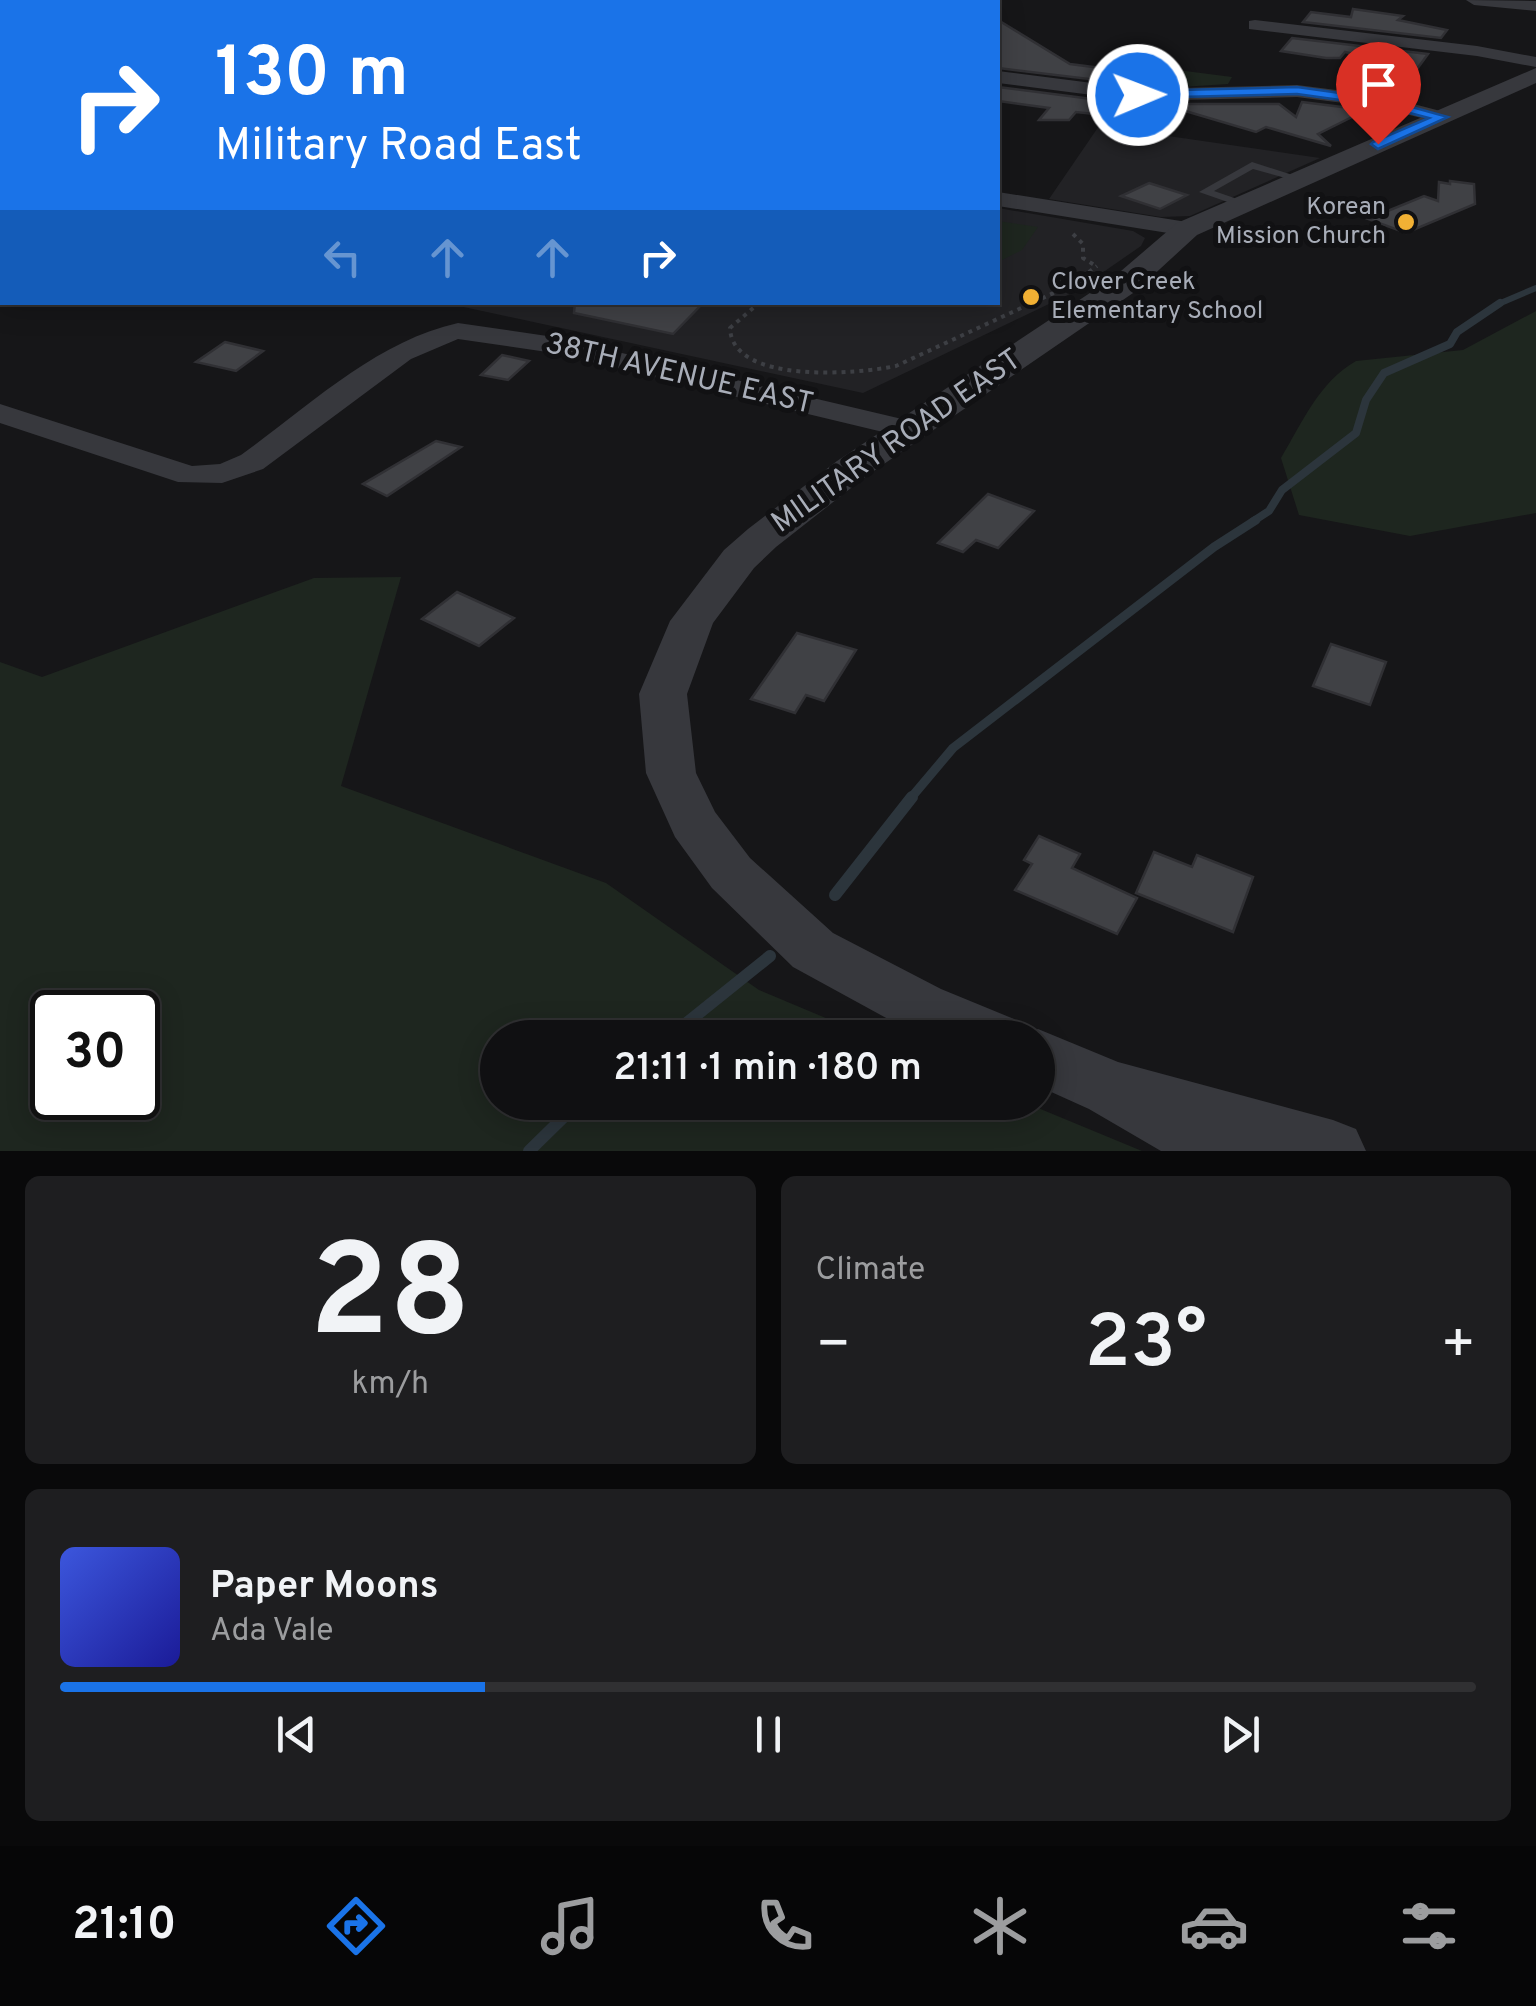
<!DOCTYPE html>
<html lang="en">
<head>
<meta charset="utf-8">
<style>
  :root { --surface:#101012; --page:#1e1e20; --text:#f1f3f6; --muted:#9c9d9f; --line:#303032; --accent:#1a73e8 }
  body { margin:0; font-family:Overpass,sans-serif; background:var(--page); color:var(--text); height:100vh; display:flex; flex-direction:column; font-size:38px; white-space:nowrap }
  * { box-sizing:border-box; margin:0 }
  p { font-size:32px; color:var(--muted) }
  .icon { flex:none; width:55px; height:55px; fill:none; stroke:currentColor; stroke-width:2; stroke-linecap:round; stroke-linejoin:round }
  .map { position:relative; height:1151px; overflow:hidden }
  .drawer { display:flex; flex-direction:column; gap:25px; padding:25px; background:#09090a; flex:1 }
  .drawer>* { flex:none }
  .top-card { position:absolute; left:0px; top:0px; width:1000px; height:305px; box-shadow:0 5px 25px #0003,0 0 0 2px var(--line); background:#1a73e8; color:#fff; overflow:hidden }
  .speed { position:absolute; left:30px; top:990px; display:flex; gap:20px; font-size:50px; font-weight:700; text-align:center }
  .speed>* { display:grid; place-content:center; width:130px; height:130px; border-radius:50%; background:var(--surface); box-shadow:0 5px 25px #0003,0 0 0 2px var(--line); line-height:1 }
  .speed .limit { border:5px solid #111; border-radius:15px; background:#fff; color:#111 }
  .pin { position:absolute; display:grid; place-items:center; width:85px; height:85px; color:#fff; margin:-102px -42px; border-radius:50% 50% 50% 0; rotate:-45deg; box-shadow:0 0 10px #0007 }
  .pin .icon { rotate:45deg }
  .me { position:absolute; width:110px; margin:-55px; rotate:89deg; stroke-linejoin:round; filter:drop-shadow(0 0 8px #0008) }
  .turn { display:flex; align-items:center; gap:35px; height:210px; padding:0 50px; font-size:45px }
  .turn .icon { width:130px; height:130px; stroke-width:2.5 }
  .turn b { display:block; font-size:70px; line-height:85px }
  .lanes { display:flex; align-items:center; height:95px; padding:0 50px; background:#0003; justify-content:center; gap:50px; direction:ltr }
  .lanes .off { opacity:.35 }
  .big { font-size:75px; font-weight:600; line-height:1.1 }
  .drawer .tile { flex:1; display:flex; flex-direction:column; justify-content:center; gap:15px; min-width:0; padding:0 35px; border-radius:15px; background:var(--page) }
  .drawer .dial { align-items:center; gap:0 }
  .dial b { font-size:130px; line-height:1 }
  .song { display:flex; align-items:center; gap:30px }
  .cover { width:120px; height:120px; border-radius:15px; background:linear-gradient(135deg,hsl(230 70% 55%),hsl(240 70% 35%)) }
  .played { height:10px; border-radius:5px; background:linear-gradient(90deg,var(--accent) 30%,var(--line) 30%) }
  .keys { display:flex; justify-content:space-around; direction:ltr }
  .heat { display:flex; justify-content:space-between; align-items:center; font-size:55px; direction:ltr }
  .drawer .tiles { flex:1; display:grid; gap:25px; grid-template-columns:1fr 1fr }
  .tile:last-child { grid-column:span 2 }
  .trip { position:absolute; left:480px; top:1020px; width:575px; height:100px; border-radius:50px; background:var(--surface); box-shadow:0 5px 25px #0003,0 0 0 2px var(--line); font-weight:600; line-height:100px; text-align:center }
  .dock { display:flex; height:160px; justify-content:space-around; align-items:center; background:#060607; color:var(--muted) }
  .dock .icon { width:70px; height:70px }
  .dock .selected { color:var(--accent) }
  .dock b { font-size:45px; color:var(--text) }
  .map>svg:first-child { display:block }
</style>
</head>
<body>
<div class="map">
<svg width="1536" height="1151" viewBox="0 0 1536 1151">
  <rect width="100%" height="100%" fill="#161618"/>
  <g fill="#222225">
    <polygon points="1099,126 1320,158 1190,216 1161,217 1049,199"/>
    <polygon points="998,208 1133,231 1145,238 1141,246 1076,291 863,393 445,303 998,302"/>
  </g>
  <g fill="#1e261f" fill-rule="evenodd">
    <polygon points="1162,68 1232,77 1228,84 1150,89"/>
    <polygon points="998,221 1038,227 1022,250 998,262"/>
    <path d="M1536 311V513L1410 536 1299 515 1281 458C1302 423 1319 382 1356 361L1463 350Z"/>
    <path d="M401 577 341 786 606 883 759 990 871 1037 498 1038V1102L1026 1103 1142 1151H0V662L42 677 314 578ZM52 1012H138V1098H52Z"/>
  </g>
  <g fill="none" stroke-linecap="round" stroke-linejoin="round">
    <polyline stroke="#2c353c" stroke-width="6" points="1496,305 1536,288"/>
    <polyline stroke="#2c353c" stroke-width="8" points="1252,522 1269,511 1282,490 1356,433 1366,400 1384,373 1450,344 1457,332 1500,303"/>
    <polyline stroke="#2c353c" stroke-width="9" points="910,799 953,748 1214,547 1256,520"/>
    <g stroke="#2c353c" stroke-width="12">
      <polyline points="835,895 912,797"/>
      <polyline points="668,1038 770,956"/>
      <polyline points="529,1151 579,1102"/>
    </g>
  </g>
  <g fill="#404145" stroke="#303034" stroke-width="2.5">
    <polygon points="1353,9 1403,16 1398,20 1447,30 1441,38 1303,22 1311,12 1351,17"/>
    <polygon points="998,20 1070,64 1148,74 1139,85 998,68"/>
    <polygon points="1292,38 1428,54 1417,69 1345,52 1340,58 1326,58 1281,51"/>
    <polygon points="998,87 1131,104 1122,117 1076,112 1069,120 1039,120 1049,108 998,101"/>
    <polygon points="1302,102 1366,110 1318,134 1331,146 1266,127 1256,132 1182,110 1183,104 1279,104 1296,117"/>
    <polygon points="1450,181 1474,184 1475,204 1406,233 1368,219 1424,196 1438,201 1439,182 1450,184"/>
    <polygon points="1149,183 1187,195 1160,209 1121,196"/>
    <polygon points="575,302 704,302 673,334 574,313"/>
    <polygon points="225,342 263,351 236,371 196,362"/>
    <polygon points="502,355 529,361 508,380 481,375"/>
    <polygon points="436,441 461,447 387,496 363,484"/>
    <polygon points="988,494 1034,511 998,548 976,540 963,552 938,543"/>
    <polygon points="457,592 514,618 479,646 422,619"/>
    <polygon points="797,633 856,650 824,701 806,695 795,713 751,699"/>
    <polygon points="1331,644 1386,662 1370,705 1313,686"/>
    <polygon points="1039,836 1080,854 1072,868 1137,898 1117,934 1015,890 1032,864 1024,860"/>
    <polygon points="1154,852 1192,867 1197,855 1253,877 1233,932 1136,893"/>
  </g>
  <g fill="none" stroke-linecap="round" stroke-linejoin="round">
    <g stroke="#3d3f44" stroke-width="4" stroke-dasharray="4 5" stroke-linecap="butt">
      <polyline points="1073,234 1083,244 1083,258 1096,266"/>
      <path d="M760 302 730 328C732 385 858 374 896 366L1073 284 1097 266"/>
    </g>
    <polygon fill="#37383d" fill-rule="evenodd" points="1252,162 1305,179 1300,182 1253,169 1214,191 1246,202 1246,206 1242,207 1199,192"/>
    <g fill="#37383d" fill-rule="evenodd">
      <polygon points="843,0 859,0 860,1 845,2"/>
      <polygon points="1466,0 1536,1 1536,11 1474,5"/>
      <polygon points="1255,20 1477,46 1536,57 1536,67 1477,56 1249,29 1249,21"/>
      <polygon points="998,71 1139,89 1297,85 1383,96 1448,113 1451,117 1441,123 1382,108 1297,97 1139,101 998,83"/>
      <polygon points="998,192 1187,222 1199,229 1187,236 998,206"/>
      <path d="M458 323 554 337 919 423 923 429 919 435 908 438 554 353 458 339 411 359 263 469 222 483 178 482 0 423V404L192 466 220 464 241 455C308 407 376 341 458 323Z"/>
    </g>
    <polygon fill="#37383d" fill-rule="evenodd" points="1536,68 1536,83 1197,235 1136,291 865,477 776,547 754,568 713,623 687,694 696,773 715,812 750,858 833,933 941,989 1014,1019 1021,1036 1038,1029 1118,1062 1333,1120 1356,1129 1366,1151 1161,1151 1089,1109 1038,1086 1038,1038 926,1038 899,1025 793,967 712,888 675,837 646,773 639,694 670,621 724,550 748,529 837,461 1114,277 1177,223"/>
  </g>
  <polygon fill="#1a73e8" stroke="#114b97" stroke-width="2.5" points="1297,87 1383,99 1448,117 1378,149 1371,144 1373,142 1429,118 1383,106 1297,94 1138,98 1132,95 1138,91"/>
  <g fill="#f2b134" stroke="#111113" stroke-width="4">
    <circle cx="1406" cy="222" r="10"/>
    <circle cx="1031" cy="297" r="10"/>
  </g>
  <g text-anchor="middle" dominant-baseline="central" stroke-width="10" stroke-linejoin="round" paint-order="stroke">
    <g font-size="25" fill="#a8adb8" stroke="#111113" text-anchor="end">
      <text x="1386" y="208">Korean<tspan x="1386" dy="29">Mission Church</tspan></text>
      <text x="1051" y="283" text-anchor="start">Clover Creek<tspan x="1051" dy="29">Elementary School</tspan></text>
    </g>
    <g font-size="30" fill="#a8adb8" stroke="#111113">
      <text transform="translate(679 375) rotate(13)">38TH AVENUE EAST</text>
      <text transform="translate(897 442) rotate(-35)">MILITARY ROAD EAST</text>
    </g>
  </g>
</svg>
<div class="speed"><div class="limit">30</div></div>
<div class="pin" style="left:1378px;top:144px;background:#d93025"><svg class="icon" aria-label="arrive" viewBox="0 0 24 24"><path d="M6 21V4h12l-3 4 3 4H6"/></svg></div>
<svg class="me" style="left:1138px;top:95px" viewBox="-20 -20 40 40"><circle r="17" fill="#1a73e8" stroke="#fff" stroke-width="3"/><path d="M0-11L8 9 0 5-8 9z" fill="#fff"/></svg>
<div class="trip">21:11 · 1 min · 180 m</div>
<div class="top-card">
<div class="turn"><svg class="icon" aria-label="right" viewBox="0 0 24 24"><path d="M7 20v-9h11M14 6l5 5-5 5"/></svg><div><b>130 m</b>Military Road East</div></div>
<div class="lanes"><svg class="icon off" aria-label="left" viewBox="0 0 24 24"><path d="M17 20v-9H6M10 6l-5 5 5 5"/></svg><svg class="icon off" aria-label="ahead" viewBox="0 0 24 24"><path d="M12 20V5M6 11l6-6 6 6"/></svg><svg class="icon off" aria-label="ahead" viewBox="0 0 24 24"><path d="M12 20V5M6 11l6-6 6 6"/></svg><svg class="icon" aria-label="right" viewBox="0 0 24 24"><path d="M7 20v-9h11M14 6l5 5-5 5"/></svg></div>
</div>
</div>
<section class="drawer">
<div class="tiles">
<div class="tile dial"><b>28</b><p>km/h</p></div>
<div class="tile"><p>Climate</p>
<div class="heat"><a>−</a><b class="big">23°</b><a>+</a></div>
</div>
<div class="tile">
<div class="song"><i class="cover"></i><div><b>Paper Moons</b><p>Ada Vale</p></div></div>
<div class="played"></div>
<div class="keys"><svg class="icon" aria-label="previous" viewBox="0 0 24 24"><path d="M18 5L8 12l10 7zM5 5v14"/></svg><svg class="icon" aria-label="pause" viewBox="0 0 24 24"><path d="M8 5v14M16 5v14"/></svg><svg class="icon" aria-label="next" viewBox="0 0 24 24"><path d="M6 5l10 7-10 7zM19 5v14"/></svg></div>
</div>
</div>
</section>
<nav class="dock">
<b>21:10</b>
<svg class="icon selected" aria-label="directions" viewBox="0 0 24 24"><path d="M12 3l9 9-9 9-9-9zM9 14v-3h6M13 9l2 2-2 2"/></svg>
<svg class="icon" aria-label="music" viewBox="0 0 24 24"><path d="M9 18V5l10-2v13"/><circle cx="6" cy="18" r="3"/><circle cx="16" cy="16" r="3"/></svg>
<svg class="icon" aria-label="phone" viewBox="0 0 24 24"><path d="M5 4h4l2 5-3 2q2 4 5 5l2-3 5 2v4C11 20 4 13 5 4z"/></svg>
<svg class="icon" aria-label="climate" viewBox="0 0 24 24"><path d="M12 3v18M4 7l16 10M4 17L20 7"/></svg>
<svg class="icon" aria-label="car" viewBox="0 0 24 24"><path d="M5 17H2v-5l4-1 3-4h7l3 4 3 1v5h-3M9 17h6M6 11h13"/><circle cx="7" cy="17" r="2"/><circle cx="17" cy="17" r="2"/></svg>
<svg class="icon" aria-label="filters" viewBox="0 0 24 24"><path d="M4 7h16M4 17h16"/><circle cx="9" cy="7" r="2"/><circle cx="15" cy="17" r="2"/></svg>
</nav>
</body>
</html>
